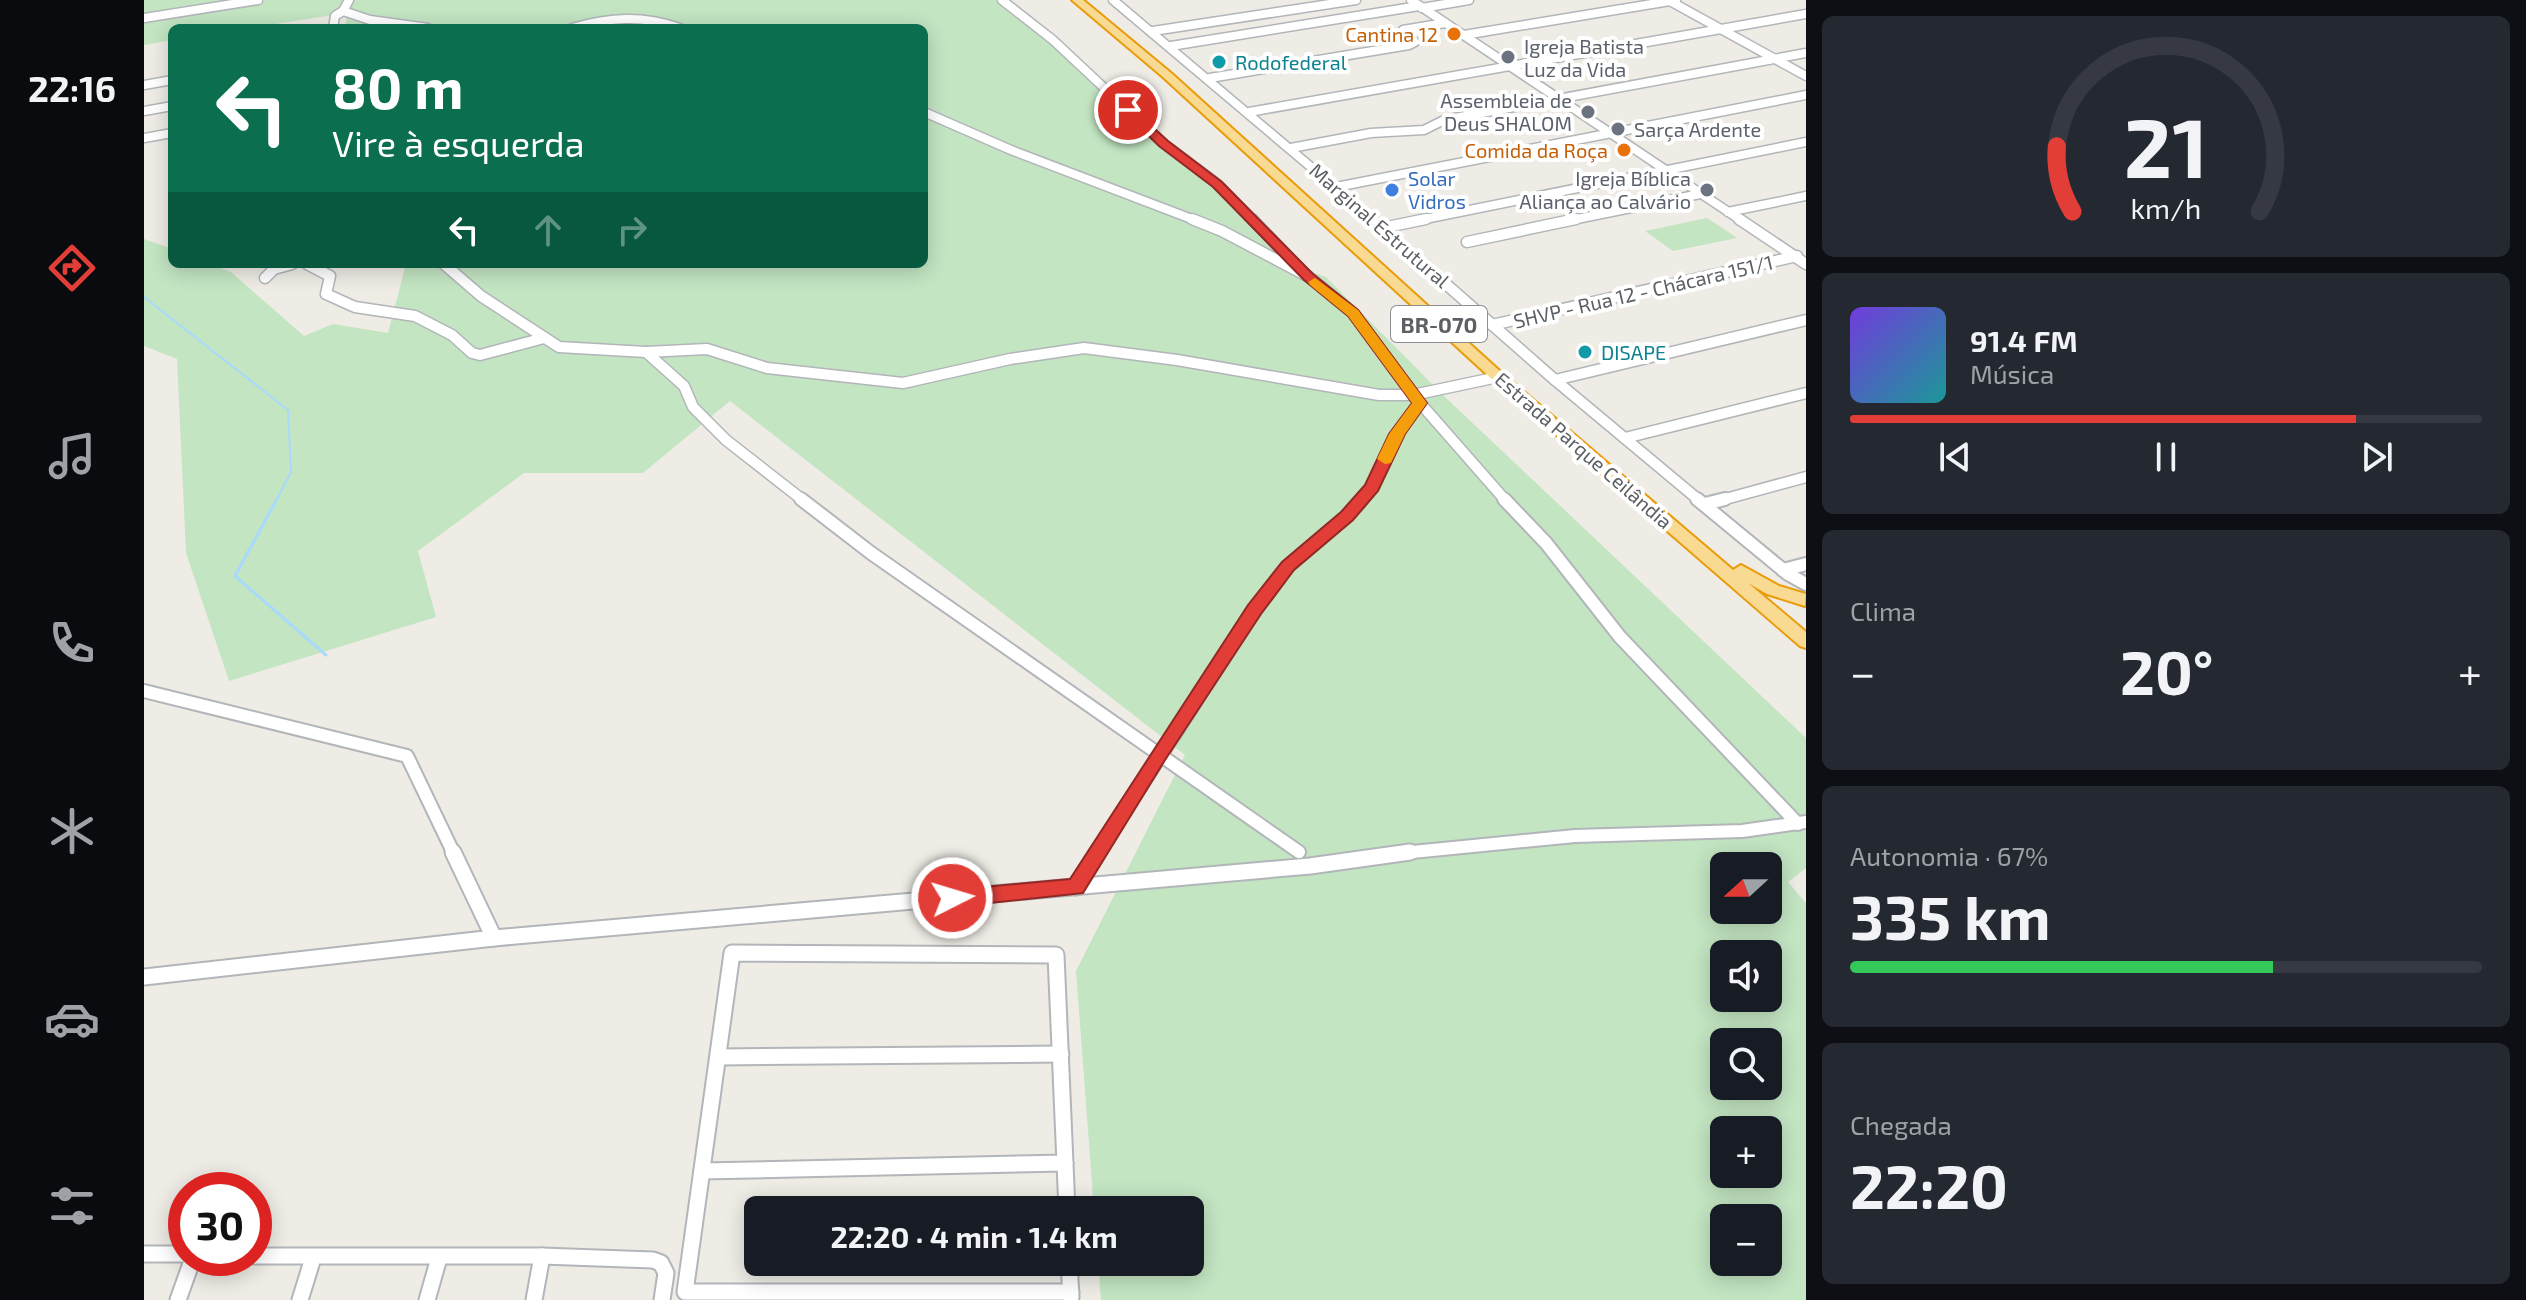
<!DOCTYPE html>
<html lang="pt">
<head>
<meta charset="utf-8">
<style>
  :root { --surface:#171b24; --page:#242831; --text:#f1f3f6; --muted:#9ea1a6; --line:#363941; --accent:#e23e37 }
  body { margin:0; font-family:"Exo 2",sans-serif; background:var(--page); color:var(--text); height:100vh; display:flex; flex-direction:column; font-size:30px; white-space:nowrap }
  * { box-sizing:border-box; margin:0 }
  p { font-size:26px; color:var(--muted) }
  .icon { flex:none; width:44px; height:44px; fill:none; stroke:currentColor; stroke-width:2; stroke-linecap:round; stroke-linejoin:round }
  .map { position:relative; flex:1; overflow:hidden }
  .panel { display:flex; flex-direction:column; gap:16px; padding:16px; background:#0d0f14; width:720px }
  .panel>* { flex:none }
  .guide { position:absolute; left:24px; top:24px; width:760px; height:244px; border-radius:12px; box-shadow:0 4px 20px #0003; background:#0b6e4f; color:#fff; overflow:hidden }
  .needle { width:52px; rotate:249deg }
  .controls { position:absolute; left:1566px; top:852px; display:grid; gap:16px }
  .controls a { display:grid; place-items:center; width:72px; height:72px; border-radius:12px; background:var(--surface); box-shadow:0 4px 20px #0003; font-size:40px }
  .speed { position:absolute; left:24px; top:1172px; display:flex; gap:16px; font-size:40px; font-weight:700; text-align:center }
  .speed>* { display:grid; place-content:center; width:104px; height:104px; border-radius:50%; background:var(--surface); box-shadow:0 4px 20px #0003; line-height:1 }
  .speed .limit { border:12px solid #d22; background:#fff; color:#111 }
  .pin { position:absolute; display:grid; place-items:center; width:68px; height:68px; color:#fff; margin:-34px; border:4px solid #fff; border-radius:50%; box-shadow:0 2px 8px #0007 }
  .me { position:absolute; width:88px; margin:-44px; rotate:85deg; stroke-linejoin:round; filter:drop-shadow(0 0 6px #0008) }
  .turn { display:flex; align-items:center; gap:28px; height:168px; padding:0 32px; font-size:36px }
  .turn .icon { width:104px; height:104px; stroke-width:2.5 }
  .turn b { display:block; font-size:56px; line-height:68px }
  .lanes { display:flex; align-items:center; height:76px; padding:0 32px; background:#0003; justify-content:center; gap:40px; direction:ltr }
  .lanes .off { opacity:.35 }
  .big { font-size:60px; font-weight:700; line-height:1.1 }
  .panel .widget { flex:1; display:flex; flex-direction:column; justify-content:center; gap:12px; min-width:0; padding:0 28px; border-radius:12px; background:var(--page) }
  .panel .dial { align-items:center; gap:0 }
  .dial svg { height:208px; overflow:visible; fill:none; stroke:var(--line); stroke-width:7; stroke-linecap:round; text-anchor:middle }
  .dial text { fill:var(--text); stroke:none }
  .song { display:flex; align-items:center; gap:24px }
  .cover { width:96px; height:96px; border-radius:12px; background:linear-gradient(135deg,hsl(260 70% 55%),hsl(180 70% 35%)) }
  .played { height:8px; border-radius:4px; background:linear-gradient(90deg,var(--accent) 80%,var(--line) 80%) }
  .keys { display:flex; justify-content:space-around; direction:ltr }
  .heat { display:flex; justify-content:space-between; align-items:center; font-size:44px; direction:ltr }
  .charge { height:12px; border-radius:6px; background:linear-gradient(90deg,#34c759 67%,var(--line) 0) }
  .trip { position:absolute; left:600px; top:1196px; width:460px; height:80px; border-radius:12px; background:var(--surface); box-shadow:0 4px 20px #0003; font-weight:700; line-height:80px; text-align:center }
  main { display:flex; flex:1; min-height:0 }
  .dock { display:flex; flex-direction:column; width:144px; justify-content:space-around; align-items:center; background:#090b0e; color:var(--muted) }
  .dock .icon { width:56px; height:56px }
  .dock .on { color:var(--accent) }
  .dock b { font-size:36px; color:var(--text) }
  .map>svg:first-child { display:block }
</style>
</head>
<body>
<main>
<nav class="dock">
<b>22:16</b>
<svg class="icon on" aria-label="directions" viewBox="0 0 24 24"><path d="M12 3l9 9-9 9-9-9zM9 14v-3h6M13 9l2 2-2 2"/></svg>
<svg class="icon" aria-label="music" viewBox="0 0 24 24"><path d="M9 18V5l10-2v13"/><circle cx="6" cy="18" r="3"/><circle cx="16" cy="16" r="3"/></svg>
<svg class="icon" aria-label="phone" viewBox="0 0 24 24"><path d="M5 4h4l2 5-3 2q2 4 5 5l2-3 5 2v4C11 20 4 13 5 4z"/></svg>
<svg class="icon" aria-label="climate" viewBox="0 0 24 24"><path d="M12 3v18M4 7l16 10M4 17L20 7"/></svg>
<svg class="icon" aria-label="car" viewBox="0 0 24 24"><path d="M5 17H2v-5l4-1 3-4h7l3 4 3 1v5h-3M9 17h6M6 11h13"/><circle cx="7" cy="17" r="2"/><circle cx="17" cy="17" r="2"/></svg>
<svg class="icon" aria-label="filters" viewBox="0 0 24 24"><path d="M4 7h16M4 17h16"/><circle cx="9" cy="7" r="2"/><circle cx="15" cy="17" r="2"/></svg>
</nav>
<div class="map">
<svg width="1662" height="1300" viewBox="0 0 1662 1300">
  <rect width="100%" height="100%" fill="#eeece5"/>
  <g fill="#c3e5c2" fill-rule="evenodd">
    <path d="M0 0H862L868 8 1057 174 1151 266 1182 277 1301 397 1662 738V868L1644 882 1662 903V1300H957L954 1262H1046V1210H950L932 971 1041 755 586 401 499 473H380L274 551 292 617 85 681 42 553 33 359 0 346V239L28 249V264H66L87 272 160 336 189 324 244 333 262 264H780V28H201L203 13 105 28H28V40L0 45ZM1580 866H1624V910H1580ZM1580 954H1624V998H1580ZM1580 1042H1624V1086H1580ZM1580 1130H1624V1174H1580ZM1580 1218H1624V1262H1580Z"/>
    <polygon points="1563,218 1593,238 1529,251 1501,231"/>
  </g>
  <g fill="none" stroke-linecap="round" stroke-linejoin="round">
    <polyline stroke="#a8dafb" stroke-width="2" points="0,297 144,410 147,472 132,501"/>
    <polyline stroke="#a8dafb" stroke-width="3" points="133,499 91,576 182,655"/>
    <g stroke="#b2b5b9" stroke-width="11">
      <g id="minor-far3">
        <polyline points="858,0 909,40 1019,143 1074,184 1110,221"/>
        <polyline points="969,0 1231,221"/>
        <polyline points="1267,0 1598,221"/>
        <polyline points="1524,0 1662,76"/>
        <polyline points="1278,8 1325,0"/>
        <polyline points="199,11 226,20 284,28"/>
        <polyline points="0,18 114,0"/>
        <polyline points="189,28 191,16 199,11 205,0"/>
        <path d="M428 28C466 17 498 15 536 28"/>
        <polyline points="1009,31 1212,0"/>
        <polyline points="1320,35 1532,0"/>
        <polyline points="1027,46 1275,6"/>
        <polyline points="1066,78 1265,45 1271,42 1259,30 1301,23"/>
        <polyline points="0,85 28,80"/>
        <polyline points="0,111 28,106"/>
        <polyline points="780,112 867,150 1053,221"/>
        <polyline points="1105,112 1662,14"/>
        <polyline points="0,138 28,133"/>
        <polyline points="1147,148 1227,133 1280,130 1300,120 1662,53"/>
        <polyline points="1192,187 1662,95"/>
        <polyline points="1584,212 1662,196"/>
        <polyline points="1271,221 1662,142"/>
        <polyline points="1423,221 1556,194"/>
      </g>
    </g>
    <g stroke="#b2b5b9" stroke-width="13">
      <g id="minor-far2">
        <polyline points="1048,219 1078,231 1165,277 1209,313 1269,395 1362,501"/>
        <polyline points="1108,219 1155,268"/>
        <polyline points="1228,219 1411,380 1556,501"/>
        <polyline points="1595,219 1662,264"/>
        <polyline points="1238,228 1282,219"/>
        <polyline points="1323,242 1432,219"/>
        <polyline points="163,264 186,276 182,294 211,307 271,316 308,335 328,353 336,355 400,338"/>
        <polyline points="300,264 337,296 415,347 502,352 563,349 623,368 759,383 866,359 940,348 1033,360 1235,395 1269,395 1354,377"/>
        <polyline points="121,278 130,269 148,264"/>
        <polyline points="1348,325 1653,256"/>
        <polyline points="502,352 540,386 549,407 582,440 660,501"/>
        <polyline points="1411,380 1662,320"/>
        <polyline points="1481,438 1662,393"/>
        <polyline points="1216,501 1228,487 1253,434 1275,403"/>
        <polyline points="1574,501 1662,477"/>
      </g>
    </g>
    <g stroke="#b2b5b9" stroke-width="16">
      <g id="minor-far1">
        <polyline points="657,499 727,553 1155,852"/>
        <polyline points="1360,499 1402,543 1476,637 1654,824"/>
        <polyline points="1553,499 1644,574 1662,584"/>
        <polyline points="1561,504 1581,499"/>
        <polyline points="1639,570 1662,564"/>
        <polyline points="0,691 263,756 310,854"/>
        <polyline points="953,854 1111,609 1144,566 1203,516 1218,499"/>
        <polyline points="1248,854 1431,836 1598,831 1662,822"/>
      </g>
    </g>
    <g stroke="#b2b5b9" stroke-width="19">
      <g id="minor">
        <polyline points="309,852 350,938"/>
        <polyline points="932,887 954,852"/>
        <polyline points="0,977 350,938 1166,866 1266,852"/>
        <polyline points="574,1057 917,1054"/>
        <polyline points="558,1171 921,1163"/>
        <polyline points="923,1210 912,955 588,953 541,1292 927,1292"/>
        <polyline points="0,1254 42,1254"/>
        <polyline points="110,1256 398,1256 509,1260 517,1263 522,1273 518,1300"/>
        <polyline points="925,1262 927,1297"/>
        <polyline points="34,1300 49,1258"/>
        <polyline points="156,1300 169,1258"/>
        <polyline points="283,1300 295,1258"/>
        <polyline points="390,1300 398,1256"/>
      </g>
    </g>
    <g stroke="#e99b0a" stroke-width="4">
      <polygon id="highway" points="928,0 939,0 1027,73 1359,374 1589,570 1597,565 1635,586 1662,594 1661,606 1623,594 1604,583 1662,632 1662,648 1656,646 1349,380 1019,77"/>
    </g>
    <use href="#minor-far3" stroke="#fff" stroke-width="8"/>
    <use href="#minor-far2" stroke="#fff" stroke-width="10"/>
    <use href="#minor-far1" stroke="#fff" stroke-width="12"/>
    <use href="#minor" stroke="#fff" stroke-width="15"/>
    <use href="#highway" fill="#f8da92" fill-rule="evenodd"/>
  </g>
  <polygon fill="#e23e37" stroke="#932824" stroke-width="2" points="980,108 988,108 1024,141 1078,182 1169,274 1214,310 1283,403 1261,434 1234,491 1209,520 1150,570 1117,614 1021,760 939,893 808,907 801,904 798,898 801,892 808,890 926,879 1104,605 1138,562 1197,512 1221,485 1245,434 1268,403 1204,316 1160,280 1069,187 1015,146 980,112"/>
  <polygon fill="#f59e0b" points="1171,278 1214,310 1283,403 1261,434 1247,463 1241,464 1233,459 1245,434 1268,403 1204,316 1166,285 1164,282"/>
  <g fill="#e8710a" stroke="#fff" stroke-width="3">
    <circle cx="1310" cy="34" r="8"/>
    <circle cx="1480" cy="150" r="8"/>
  </g>
  <g fill="#6b7280" stroke="#fff" stroke-width="3">
    <circle cx="1364" cy="57" r="8"/>
    <circle cx="1444" cy="112" r="8"/>
    <circle cx="1474" cy="129" r="8"/>
    <circle cx="1563" cy="190" r="8"/>
  </g>
  <g fill="#0f9aa8" stroke="#fff" stroke-width="3">
    <circle cx="1075" cy="62" r="8"/>
    <circle cx="1441" cy="352" r="8"/>
  </g>
  <circle fill="#3f7fe0" stroke="#fff" stroke-width="3" cx="1248" cy="190" r="8"/>
  <g text-anchor="middle" dominant-baseline="central" stroke-width="8" stroke-linejoin="round" paint-order="stroke">
    <g font-size="20" fill="#c56008" stroke="#fff" text-anchor="end">
      <text x="1294" y="34">Cantina 12</text>
      <text x="1464" y="150">Comida da Roça</text>
    </g>
    <g font-size="20" fill="#5b616d" stroke="#fff" text-anchor="start">
      <text x="1380" y="46">Igreja Batista<tspan x="1380" dy="23">Luz da Vida</tspan></text>
      <text x="1428" y="100" text-anchor="end">Assembleia de<tspan x="1428" dy="23">Deus SHALOM</tspan></text>
      <text x="1490" y="129">Sarça Ardente</text>
      <text x="1547" y="178" text-anchor="end">Igreja Bíblica<tspan x="1547" dy="23">Aliança ao Calvário</tspan></text>
    </g>
    <g font-size="20" fill="#0d838f" stroke="#fff" text-anchor="start">
      <text x="1091" y="62">Rodofederal</text>
      <text x="1457" y="352">DISAPE</text>
    </g>
    <g font-size="20" fill="#366cbe" stroke="#fff" text-anchor="start">
      <text x="1264" y="178">Solar<tspan x="1264" dy="23">Vidros</tspan></text>
    </g>
    <g font-size="20" fill="#5c6064" stroke="#fff">
      <text transform="translate(1236 225) rotate(41)">Marginal Estrutural</text>
      <text transform="translate(1499 291) rotate(-13)">SHVP - Rua 12 - Chácara 151/1</text>
      <text transform="translate(1440 450) rotate(41)">Estrada Parque Ceilândia</text>
    </g>
    <rect fill="#fff" stroke="#8d9092" stroke-width="2" x="1247" y="306" width="96" height="36" rx="6"/>
    <g font-size="22" font-weight="bold" fill="#5c6064">
      <text x="1295" y="324">BR-070</text>
    </g>
  </g>
</svg>
<div class="controls">
<a><svg class="needle" viewBox="-14 -14 28 28"><path d="M0-13l5 13h-10z" fill="#e53935"/><path d="M0 13l5-13h-10z" fill="#9ea1a6"/></svg></a>
<a><svg class="icon" aria-label="sound" viewBox="0 0 24 24"><path d="M4 9h4l5-4v14l-5-4H4zM17 9q2 3 0 6"/></svg></a>
<a><svg class="icon" aria-label="search" viewBox="0 0 24 24"><circle cx="10" cy="10" r="6"/><path d="M15 15l6 6"/></svg></a>
<a>+</a>
<a>−</a>
</div>
<div class="speed"><div class="limit">30</div></div>
<div class="pin" style="left:984px;top:110px;background:#d93025"><svg class="icon" aria-label="arrive" viewBox="0 0 24 24"><path d="M6 21V4h12l-3 4 3 4H6"/></svg></div>
<svg class="me" style="left:808px;top:898px" viewBox="-20 -20 40 40"><circle r="17" fill="#e23e37" stroke="#fff" stroke-width="3"/><path d="M0-11L8 9 0 5-8 9z" fill="#fff"/></svg>
<div class="trip">22:20 · 4 min · 1.4 km</div>
<div class="guide">
<div class="turn"><svg class="icon" aria-label="left" viewBox="0 0 24 24"><path d="M17 20v-9H6M10 6l-5 5 5 5"/></svg><div><b>80 m</b>Vire à esquerda</div></div>
<div class="lanes"><svg class="icon" aria-label="left" viewBox="0 0 24 24"><path d="M17 20v-9H6M10 6l-5 5 5 5"/></svg><svg class="icon off" aria-label="ahead" viewBox="0 0 24 24"><path d="M12 20V5M6 11l6-6 6 6"/></svg><svg class="icon off" aria-label="right" viewBox="0 0 24 24"><path d="M7 20v-9h11M14 6l5 5-5 5"/></svg></div>
</div>
</div>
<section class="panel">
<div class="widget dial"><svg viewBox="0 0 100 80">
<path d="M14 69A42 42 0 1 1 86 69"/>
<path d="M14 69A42 42 0 0 1 8 44" stroke="#e23e37"/>
<text x="50" y="56" font-size="32" font-weight="700">21</text>
<text x="50" y="72" font-size="11">km/h</text>
</svg></div>
<div class="widget">
<div class="song"><i class="cover"></i><div><b>91.4 FM</b><p>Música</p></div></div>
<div class="played"></div>
<div class="keys"><svg class="icon" aria-label="previous" viewBox="0 0 24 24"><path d="M18 5L8 12l10 7zM5 5v14"/></svg><svg class="icon" aria-label="pause" viewBox="0 0 24 24"><path d="M8 5v14M16 5v14"/></svg><svg class="icon" aria-label="next" viewBox="0 0 24 24"><path d="M6 5l10 7-10 7zM19 5v14"/></svg></div>
</div>
<div class="widget"><p>Clima</p>
<div class="heat"><a>−</a><b class="big">20°</b><a>+</a></div>
</div>
<div class="widget"><p>Autonomia · 67%</p><b class="big">335 km</b><div class="charge"></div></div>
<div class="widget"><p>Chegada</p><b class="big">22:20</b></div>
</section>
</main>
</body>
</html>
